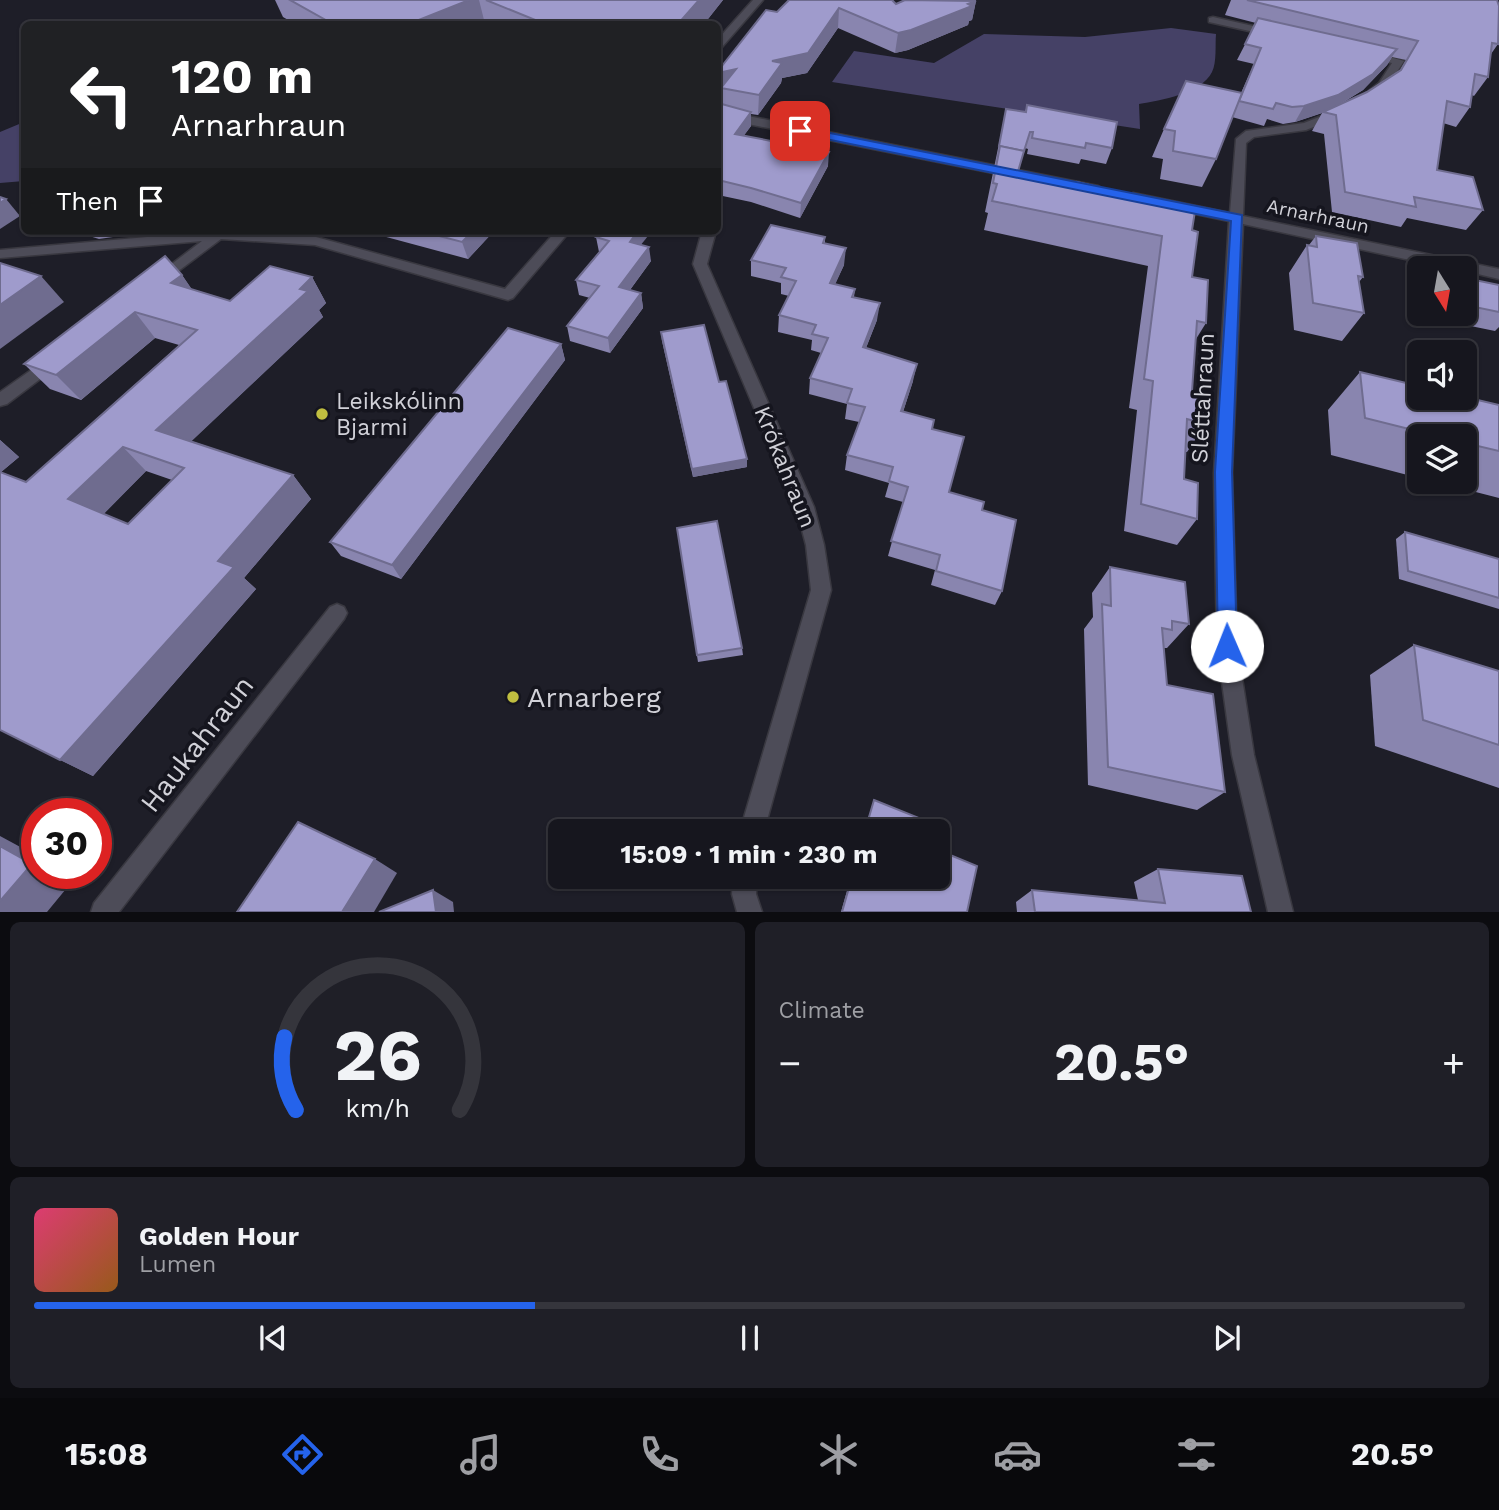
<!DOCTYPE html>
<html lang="en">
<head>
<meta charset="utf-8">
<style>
  :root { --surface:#16161e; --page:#1f1f27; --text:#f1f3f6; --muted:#9e9fa4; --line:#35353c; --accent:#2563eb }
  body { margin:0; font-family:"Work Sans",sans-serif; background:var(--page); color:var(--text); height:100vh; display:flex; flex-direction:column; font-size:26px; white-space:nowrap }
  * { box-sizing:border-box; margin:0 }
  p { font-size:23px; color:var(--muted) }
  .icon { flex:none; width:38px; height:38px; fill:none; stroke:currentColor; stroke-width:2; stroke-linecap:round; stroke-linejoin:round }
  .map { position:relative; height:912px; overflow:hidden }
  .sheet { display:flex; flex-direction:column; gap:10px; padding:10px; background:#0c0c10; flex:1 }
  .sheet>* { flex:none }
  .top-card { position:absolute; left:21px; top:21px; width:700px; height:214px; border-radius:10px; box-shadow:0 2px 5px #0004,0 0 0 2px var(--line); background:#202124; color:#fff; overflow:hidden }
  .needle { width:46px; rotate:169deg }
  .buttons { position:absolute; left:1407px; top:256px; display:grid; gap:14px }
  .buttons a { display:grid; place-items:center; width:70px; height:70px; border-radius:10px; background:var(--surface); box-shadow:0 2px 5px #0004,0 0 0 2px var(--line); font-size:35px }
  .speed { position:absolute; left:21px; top:798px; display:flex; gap:14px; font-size:35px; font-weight:700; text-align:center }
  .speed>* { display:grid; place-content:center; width:91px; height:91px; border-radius:50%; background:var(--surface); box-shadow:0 2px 5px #0004,0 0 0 2px var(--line); line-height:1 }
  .speed .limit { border:10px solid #d22; background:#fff; color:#111 }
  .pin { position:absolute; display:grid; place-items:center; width:60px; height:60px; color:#fff; margin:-30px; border-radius:14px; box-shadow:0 4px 10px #0006 }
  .me { position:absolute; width:77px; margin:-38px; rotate:359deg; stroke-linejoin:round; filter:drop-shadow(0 0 5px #0008) }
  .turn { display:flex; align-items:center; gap:24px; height:147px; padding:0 35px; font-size:32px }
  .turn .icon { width:91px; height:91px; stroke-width:2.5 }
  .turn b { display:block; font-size:49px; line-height:60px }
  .then { display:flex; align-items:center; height:66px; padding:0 35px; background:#0003; gap:14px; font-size:26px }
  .big { font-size:52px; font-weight:700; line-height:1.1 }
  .sheet .tile { flex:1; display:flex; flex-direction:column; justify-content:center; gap:10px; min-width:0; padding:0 24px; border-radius:10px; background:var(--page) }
  .sheet .dial { align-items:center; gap:0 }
  .dial svg { height:182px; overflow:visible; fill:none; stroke:var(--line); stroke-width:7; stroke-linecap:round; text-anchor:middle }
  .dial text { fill:var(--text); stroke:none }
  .song { display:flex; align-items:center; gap:21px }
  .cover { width:84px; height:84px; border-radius:10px; background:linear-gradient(135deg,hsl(340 70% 55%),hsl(30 70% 35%)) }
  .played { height:7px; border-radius:4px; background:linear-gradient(90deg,var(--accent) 35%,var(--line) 35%) }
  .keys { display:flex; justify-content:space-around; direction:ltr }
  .heat { display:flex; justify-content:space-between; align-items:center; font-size:38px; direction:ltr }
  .sheet .tiles { flex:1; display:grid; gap:10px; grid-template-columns:1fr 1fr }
  .tile:last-child { grid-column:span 2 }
  .trip { position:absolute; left:548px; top:819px; width:402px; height:70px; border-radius:10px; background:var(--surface); box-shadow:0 2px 5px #0004,0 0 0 2px var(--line); font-weight:700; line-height:70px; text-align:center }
  .menu { display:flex; height:112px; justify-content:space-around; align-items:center; background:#09090c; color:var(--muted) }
  .menu .icon { width:49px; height:49px }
  .menu .active { color:var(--accent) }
  .menu b { font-size:32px; color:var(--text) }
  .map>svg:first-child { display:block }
</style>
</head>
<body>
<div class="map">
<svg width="1499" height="912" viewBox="0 0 1499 912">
  <rect width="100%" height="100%" fill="#1e1e28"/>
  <g fill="#454166">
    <path d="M1171 28 1216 34C1215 45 1217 62 1212 72 1201 94 1161 100 1139 104L1140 129 832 82 854 51 934 63 984 34 1085 37Z"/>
    <polygon points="24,122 24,181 0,183 0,132"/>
  </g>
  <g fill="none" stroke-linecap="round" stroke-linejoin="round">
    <g stroke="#393840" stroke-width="3">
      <polygon id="service" points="337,604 344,607 347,613 344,619 119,912 91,912 94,903 330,607"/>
    </g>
    <g stroke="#393840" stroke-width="3">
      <g id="minor">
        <polygon points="753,0 763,0 722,47 718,48 718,39"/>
        <polygon points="1213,17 1280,32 1281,34 1276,37 1209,22 1209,18"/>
        <polygon points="1368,51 1404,61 1387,87 1367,100 1361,97 1379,83 1392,63 1364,56 1363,54"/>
        <polygon points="718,110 1098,186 1105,190 1098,194 718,118"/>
        <polygon points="1337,110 1343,114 1341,116 1306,130 1254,137 1246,143 1243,216 1499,269 1499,279 1465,271 1465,268 1447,268 1243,224 1232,473 1237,646 1254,755 1293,912 1268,912 1232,755 1217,646 1214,473 1229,221 1133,201 1126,197 1133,193 1230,213 1236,139 1246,131 1304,123"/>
        <polygon points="215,231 316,237 505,289 556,231 570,231 513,298 508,300 315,245 221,239 157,287 150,282 152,279 202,241 0,258 0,250"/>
        <polygon points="702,231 716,231 707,264 814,507 824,545 831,590 764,831 740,831 811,590 806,545 796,507 693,264"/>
        <polygon points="54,354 60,356 62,360 60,364 7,404 0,406 0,392"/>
        <polygon points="733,877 757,877 756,894 762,912 737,912 732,894"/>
      </g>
    </g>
    <use href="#service" fill="#4d4c58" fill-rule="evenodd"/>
    <use href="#minor" fill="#4d4c58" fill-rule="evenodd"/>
  </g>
  <g fill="#8985af" fill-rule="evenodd">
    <polygon points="275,0 723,0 704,24 295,24 283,17"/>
    <path d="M1231 0H1497L1498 44 1491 54 1488 77 1474 96 1472 95 1470 107 1456 127 1443 123 1437 170 1483 210 1466 230 1407 218 1401 227 1332 212 1324 134 1312 131 1322 113 1295 122 1283 124 1267 119 1264 126 1232 117 1216 159 1202 187 1160 179 1163 159 1152 157 1164 129 1241 93 1254 64 1237 60 1256 23 1225 15ZM1392 57 1406 60 1400 70 1367 92 1339 105 1363 90 1387 65Z"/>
    <polygon points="976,1 972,20 969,21 968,25 908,50 895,53 838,28 807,73 782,78 781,83 758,115 751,114 751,126 744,135 828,166 800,218 751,202 718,195 718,103 722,104 721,92 718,93 718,73 777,12 894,2 896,4"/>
    <polygon points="1027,105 1112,148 1106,164 1081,159 1079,164 1027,154 1028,149 1025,148 1017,175 1192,230 1192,277 1206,323 1196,339 1192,391 1206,424 1187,452 1185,452 1184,479 1197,519 1177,545 1124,531 1137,410 1129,408 1148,266 984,230 988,213 985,212 1006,109 1025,112"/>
    <polygon points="73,231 121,231 113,237 99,239"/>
    <polygon points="364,231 494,231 468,259"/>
    <polygon points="1316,236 1363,277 1359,282 1364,313 1342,341 1294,330 1289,273 1307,245 1309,245"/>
    <polygon points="596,237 641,245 651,261 630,290 641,293 643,308 610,353 570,341 567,326 590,298 579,295 576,280 599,252"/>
    <polygon points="825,237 825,243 844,265 835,284 855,289 854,297 877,320 866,348 913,381 903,412 932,429 949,492 982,510 1002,591 995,605 931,585 935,570 888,556 903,502 885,497 889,483 845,470 847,455 859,422 845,419 847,404 809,394 810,378 821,353 811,350 812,340 778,332 779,315 789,296 781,294 781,283 751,276 751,260"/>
    <path d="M182 275 192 290 230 301 312 277 326 303 319 310 323 317 191 441 293 475 311 499 244 578 256 589 93 776 0 730V440L19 457 1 472 26 482 179 345 155 338 81 400 50 389 24 364ZM146 471 172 480 128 524 103 514Z"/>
    <polygon points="1465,278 1499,285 1499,327 1495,331 1407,313 1412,287 1419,279 1419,313 1465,313"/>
    <polygon points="661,332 719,382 747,459 747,467 693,477 662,341"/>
    <polygon points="561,344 565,360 401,579 341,556 330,542"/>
    <polygon points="1360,372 1499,405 1499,498 1433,481 1465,481 1465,436 1419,436 1419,478 1331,455 1328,410"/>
    <polygon points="677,528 742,648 743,655 698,662"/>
    <polygon points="1405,532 1499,559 1499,609 1399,579 1396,539"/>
    <polygon points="1110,567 1189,624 1167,648 1164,648 1167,685 1225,792 1197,810 1088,785 1084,629 1093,617 1092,593"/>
    <polygon points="1414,645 1499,671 1499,788 1375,746 1370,675"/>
    <polygon points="874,800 916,831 864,831"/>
    <polygon points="1158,869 1251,912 1017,912 1016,902 1032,890 1138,900 1134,882"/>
    <polygon points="851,877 938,877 967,912 841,912"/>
  </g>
  <g fill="#6f6c8f">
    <polygon points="469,0 479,0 485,24 412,24 411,23"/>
    <polygon points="699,0 723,0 704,24 678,24"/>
    <polygon points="976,1 972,20 969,21 968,25 908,50 895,53 898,33"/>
    <polygon points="839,8 838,28 807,73 782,78 781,83 758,115 759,95 772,61"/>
    <polygon points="1397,49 1387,65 1363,90 1328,111 1323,112 1322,113 1295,122 1304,106"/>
    <polygon points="736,69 721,88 721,92 718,93 718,73"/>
    <polygon points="751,112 751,126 735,148 735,134"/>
    <polygon points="829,152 828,166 800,218 801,203"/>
    <polygon points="6,199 20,216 0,229 0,203"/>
    <polygon points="108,231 121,231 113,237"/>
    <polygon points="473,231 494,231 468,259 462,242"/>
    <polygon points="638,231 652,231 632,256 630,242"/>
    <polygon points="649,247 651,261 621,302 619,287"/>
    <polygon points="846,248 844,265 828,300 830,283"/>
    <polygon points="182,275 200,301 171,283"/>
    <polygon points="41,276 64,302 0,349 0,305"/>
    <polygon points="312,277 326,303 319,310 323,317 178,454 156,430"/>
    <polygon points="641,293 643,308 610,353 608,338"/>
    <polygon points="880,303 877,320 860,363 863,347"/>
    <polygon points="135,312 155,338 81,400 56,375"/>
    <polygon points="561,344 565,360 401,579 392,565"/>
    <polygon points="917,364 913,381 898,427 901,411"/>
    <polygon points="0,440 19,457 0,473"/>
    <polygon points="123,447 146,471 95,523 68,499"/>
    <polygon points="747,459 747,467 693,477 692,469"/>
    <polygon points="293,475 311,499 244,578 256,589 93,776 60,760 218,561"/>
    <polygon points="0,836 37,856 37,873 67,873 75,878 47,912 0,912"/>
    <polygon points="375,859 397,873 374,912 342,912"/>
    <polygon points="433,890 453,902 454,912 436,912"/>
  </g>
  <g fill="#9f9bcc" stroke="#6f6c8f" stroke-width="2" fill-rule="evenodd">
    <polygon points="290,0 469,0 411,23 415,24 333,24"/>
    <polygon points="486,0 699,0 678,24 545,24"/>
    <polygon points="789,0 892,0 896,4 905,0 976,1 968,4 972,6 911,30 898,33 839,8 808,53 772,61 782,63 759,95 721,88 736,69 718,73 718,71 766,10 777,12"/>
    <polygon points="1247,0 1497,0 1499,6 1498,44 1492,43 1488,77 1475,74 1470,107 1447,101 1437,170 1473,177 1483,210 1414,197 1416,207 1345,192 1336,115 1323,112 1367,92 1401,70 1418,41"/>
    <polygon points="1258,18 1397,49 1373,74 1338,95 1304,106 1292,107 1276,103 1273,109 1239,101 1261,48 1245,44"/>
    <polygon points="1186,81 1242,93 1216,159 1173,151 1175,131 1164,129"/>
    <polygon points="718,103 751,112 735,134 829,152 801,203 751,188 718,180"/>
    <polygon points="1027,105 1117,122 1112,148 1086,143 1085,148 1032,138 1033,132 1030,132 1024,151 999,146 1006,109 1026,112"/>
    <polygon points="1000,146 1024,151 1017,175 1075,188 1077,182 1195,211 1192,230 1198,232 1192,277 1208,280 1206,323 1197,321 1192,391 1208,395 1206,424 1187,419 1184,479 1198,483 1197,519 1141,504 1153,381 1144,379 1162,236 992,201 997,184 993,183"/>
    <polygon points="0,197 6,199 0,203"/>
    <polygon points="771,225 825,237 823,243 846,248 830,283 855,289 852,297 880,303 863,347 917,364 901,411 934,420 932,429 964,437 949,492 984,502 982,510 1016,520 1002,591 936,571 940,555 891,541 908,487 889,481 893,467 847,455 865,407 847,403 852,389 810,378 828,338 812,334 816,325 779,315 796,281 781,277 786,268 751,260"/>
    <polygon points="420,231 473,231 462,242"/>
    <polygon points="602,231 638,231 630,242 649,247 619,287 641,293 608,338 567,326 599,286 576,280 609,241 596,237"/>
    <polygon points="1316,236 1357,243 1363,277 1358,276 1364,313 1313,303 1307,245 1317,247"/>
    <path d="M165 256 182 275 171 283 230 301 270 266 312 277 300 289 308 291 156 430 293 475 218 561 234 567 60 760 0 730V472L26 482 197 330 135 312 56 375 24 364ZM123 447 184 468 128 524 68 499Z"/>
    <polygon points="0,263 41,276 0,305"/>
    <polygon points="1465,278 1499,285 1499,312 1465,305"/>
    <polygon points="704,325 719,382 726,381 747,459 692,469 661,332"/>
    <polygon points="508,328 561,344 392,565 330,542"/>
    <polygon points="1360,372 1419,386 1419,397 1465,397 1499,405 1499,451 1465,443 1465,436 1437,436 1365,418"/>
    <polygon points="717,521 742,648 697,655 677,528"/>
    <polygon points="1405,532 1499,559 1499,598 1408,571"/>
    <polygon points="1110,567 1185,582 1189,624 1172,621 1172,630 1162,628 1167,685 1213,694 1225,792 1108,767 1102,604 1111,606"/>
    <polygon points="1414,645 1499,671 1499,745 1423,720"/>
    <polygon points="874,800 919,818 916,831 865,831"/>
    <polygon points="298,822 375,859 342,912 237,912"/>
    <polygon points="0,846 32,864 0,901"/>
    <polygon points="938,850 977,866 967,912 842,912 852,877 938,877"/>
    <polygon points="1158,869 1242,876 1251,912 1035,912 1032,890 1165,903"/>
    <polygon points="433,890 436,912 379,912"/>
  </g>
  <polygon fill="#2563eb" stroke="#184099" stroke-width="2" points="800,127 1242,215 1232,472 1237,646 1234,652 1227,655 1220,652 1218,646 1215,472 1231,221 796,133 796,128"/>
  <g fill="#c0be40" stroke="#15151e" stroke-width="2.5">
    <circle cx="322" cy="414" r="7"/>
    <circle cx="513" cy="697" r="7"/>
  </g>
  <g text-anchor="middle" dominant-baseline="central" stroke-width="7" stroke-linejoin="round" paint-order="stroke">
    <g font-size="19" fill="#d1d1d8" stroke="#15151e">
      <text transform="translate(1318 216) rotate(12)">Arnarhraun</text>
    </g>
    <g font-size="23" fill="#d1d1d8" stroke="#15151e">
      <text transform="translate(1203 398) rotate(-87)">Sléttahraun</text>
      <text transform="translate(785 467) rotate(68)">Krókahraun</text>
    </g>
    <g font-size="23" fill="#d1d1d8" stroke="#15151e" text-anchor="start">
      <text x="336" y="401">Leikskólinn<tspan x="336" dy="26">Bjarmi</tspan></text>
    </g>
    <g font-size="28" fill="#d1d1d8" stroke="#15151e" text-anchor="start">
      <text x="527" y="697">Arnarberg</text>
    </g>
    <g font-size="28" fill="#d1d1d8" stroke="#15151e">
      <text transform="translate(197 744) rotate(-52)">Haukahraun</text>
    </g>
  </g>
</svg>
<div class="buttons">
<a><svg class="needle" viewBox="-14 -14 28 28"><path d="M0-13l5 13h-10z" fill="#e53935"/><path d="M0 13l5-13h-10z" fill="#9e9fa4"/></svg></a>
<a><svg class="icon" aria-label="sound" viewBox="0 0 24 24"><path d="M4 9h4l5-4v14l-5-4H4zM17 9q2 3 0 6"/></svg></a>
<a><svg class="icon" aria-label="layers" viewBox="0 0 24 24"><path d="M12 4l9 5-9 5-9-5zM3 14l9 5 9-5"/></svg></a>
</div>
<div class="speed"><div class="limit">30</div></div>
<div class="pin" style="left:800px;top:131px;background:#d93025"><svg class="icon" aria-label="arrive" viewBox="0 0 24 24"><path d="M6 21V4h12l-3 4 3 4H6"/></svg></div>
<svg class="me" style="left:1227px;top:646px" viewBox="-20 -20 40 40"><circle r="19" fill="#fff"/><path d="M0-13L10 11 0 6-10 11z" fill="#2563eb"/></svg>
<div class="trip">15:09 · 1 min · 230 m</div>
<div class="top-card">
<div class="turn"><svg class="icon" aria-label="left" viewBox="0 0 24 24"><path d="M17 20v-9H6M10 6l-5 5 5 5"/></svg><div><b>120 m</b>Arnarhraun</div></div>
<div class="then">Then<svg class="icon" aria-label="arrive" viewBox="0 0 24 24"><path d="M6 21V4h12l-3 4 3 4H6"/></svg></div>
</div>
</div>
<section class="sheet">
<div class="tiles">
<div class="tile dial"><svg viewBox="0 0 100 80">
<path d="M14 69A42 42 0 1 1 86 69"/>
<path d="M14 69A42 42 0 0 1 9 37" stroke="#2563eb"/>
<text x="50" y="56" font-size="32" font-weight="700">26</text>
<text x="50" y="72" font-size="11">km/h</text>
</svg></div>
<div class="tile"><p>Climate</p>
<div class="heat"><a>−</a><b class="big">20.5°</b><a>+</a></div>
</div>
<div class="tile">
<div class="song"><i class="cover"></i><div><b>Golden Hour</b><p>Lumen</p></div></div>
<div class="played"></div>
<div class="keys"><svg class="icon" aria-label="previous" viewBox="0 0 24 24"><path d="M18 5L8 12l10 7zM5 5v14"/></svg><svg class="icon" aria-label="pause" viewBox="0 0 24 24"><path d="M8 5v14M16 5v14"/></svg><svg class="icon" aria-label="next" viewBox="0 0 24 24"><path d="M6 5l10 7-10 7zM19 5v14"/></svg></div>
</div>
</div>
</section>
<nav class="menu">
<b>15:08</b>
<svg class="icon active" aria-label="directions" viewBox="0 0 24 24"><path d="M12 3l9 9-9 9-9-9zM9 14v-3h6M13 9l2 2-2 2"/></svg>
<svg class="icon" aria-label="music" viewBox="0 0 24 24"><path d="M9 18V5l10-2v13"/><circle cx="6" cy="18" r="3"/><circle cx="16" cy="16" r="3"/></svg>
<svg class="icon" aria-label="phone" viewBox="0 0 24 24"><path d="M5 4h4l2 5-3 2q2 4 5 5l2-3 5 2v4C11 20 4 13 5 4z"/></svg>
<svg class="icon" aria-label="climate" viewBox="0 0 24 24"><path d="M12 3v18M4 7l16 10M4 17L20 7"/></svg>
<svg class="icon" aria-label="car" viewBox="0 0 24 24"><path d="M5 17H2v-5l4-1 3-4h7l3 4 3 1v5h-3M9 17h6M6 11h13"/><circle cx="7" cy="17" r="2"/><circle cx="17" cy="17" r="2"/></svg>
<svg class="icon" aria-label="filters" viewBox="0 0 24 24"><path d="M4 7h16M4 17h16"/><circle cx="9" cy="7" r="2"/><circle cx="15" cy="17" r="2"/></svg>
<b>20.5°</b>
</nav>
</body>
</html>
